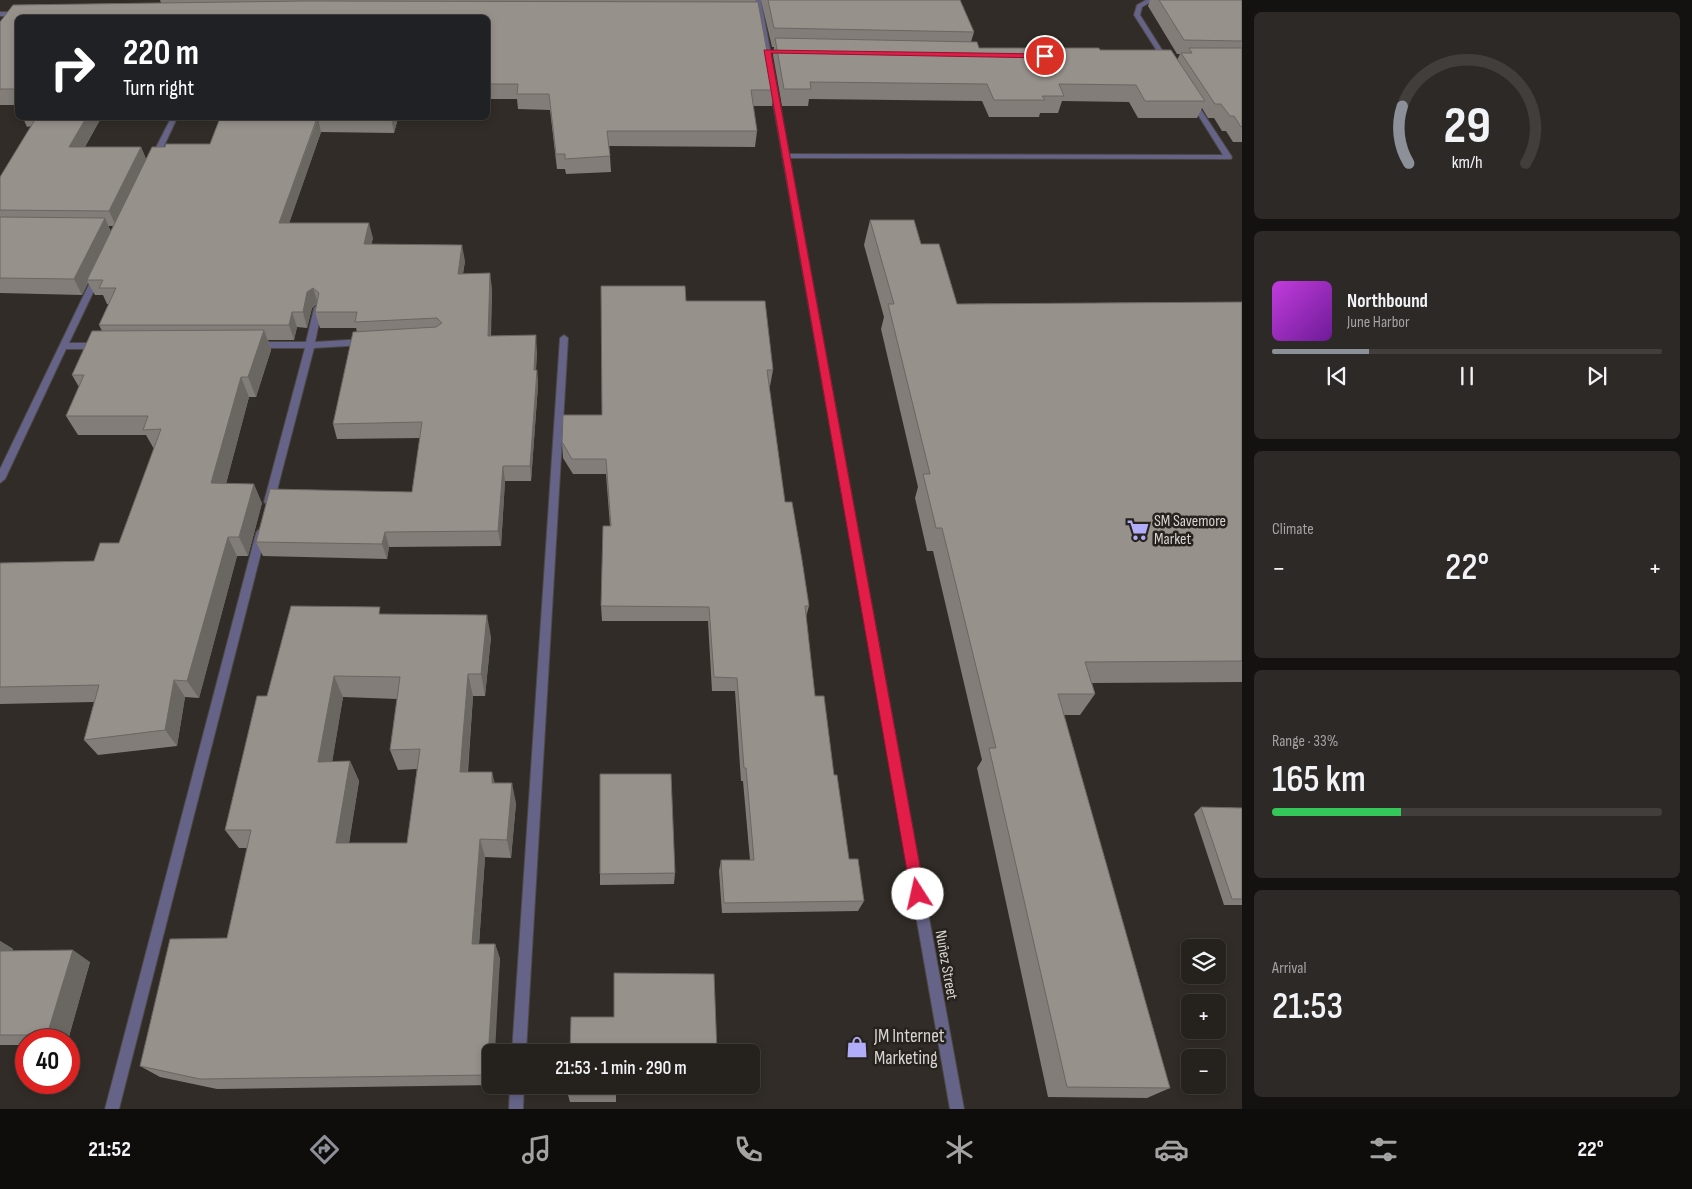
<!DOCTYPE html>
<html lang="en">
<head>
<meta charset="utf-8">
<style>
  :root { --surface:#25211d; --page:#2d2926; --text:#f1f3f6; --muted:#a3a3a4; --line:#423e3b; --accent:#8c9099 }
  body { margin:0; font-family:"Sofia Sans Condensed",sans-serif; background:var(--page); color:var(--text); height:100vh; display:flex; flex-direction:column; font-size:19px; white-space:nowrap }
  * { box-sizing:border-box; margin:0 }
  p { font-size:16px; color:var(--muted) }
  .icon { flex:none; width:28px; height:28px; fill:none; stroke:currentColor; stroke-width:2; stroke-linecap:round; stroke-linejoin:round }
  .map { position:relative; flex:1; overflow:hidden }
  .side { display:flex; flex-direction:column; gap:12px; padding:12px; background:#141210; width:450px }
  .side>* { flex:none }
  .guide { position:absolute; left:15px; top:15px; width:475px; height:105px; border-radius:8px; box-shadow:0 2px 8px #0003,0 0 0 1px var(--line); background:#202124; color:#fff; overflow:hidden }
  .buttons { position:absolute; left:1181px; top:939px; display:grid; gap:10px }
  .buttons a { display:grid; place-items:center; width:45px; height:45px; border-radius:8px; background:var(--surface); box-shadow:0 2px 8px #0003,0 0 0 1px var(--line); font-size:25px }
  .speed { position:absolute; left:15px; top:1029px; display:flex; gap:10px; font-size:25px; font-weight:700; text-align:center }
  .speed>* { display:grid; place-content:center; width:65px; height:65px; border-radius:50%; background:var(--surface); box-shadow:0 2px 8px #0003,0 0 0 1px var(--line); line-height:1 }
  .speed .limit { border:8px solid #d22; background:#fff; color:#111 }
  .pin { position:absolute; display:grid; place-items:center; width:42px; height:42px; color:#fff; margin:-21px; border:2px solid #fff; border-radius:50%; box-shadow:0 1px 5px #0007 }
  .me { position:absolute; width:55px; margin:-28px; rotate:350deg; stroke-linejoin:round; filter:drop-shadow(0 0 4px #0008) }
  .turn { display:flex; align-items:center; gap:18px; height:105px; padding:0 25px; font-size:22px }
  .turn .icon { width:65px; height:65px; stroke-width:2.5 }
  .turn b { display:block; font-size:35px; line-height:42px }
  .big { font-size:38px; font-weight:600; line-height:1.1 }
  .side .card { flex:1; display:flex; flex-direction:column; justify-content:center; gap:8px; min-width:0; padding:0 18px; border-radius:8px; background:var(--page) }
  .side .dial { align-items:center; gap:0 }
  .dial svg { height:130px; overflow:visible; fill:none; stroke:var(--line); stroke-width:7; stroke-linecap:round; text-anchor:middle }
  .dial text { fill:var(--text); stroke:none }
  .song { display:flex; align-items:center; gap:15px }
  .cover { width:60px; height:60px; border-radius:8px; background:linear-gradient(135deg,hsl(290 70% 55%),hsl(280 70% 35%)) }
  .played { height:5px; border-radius:2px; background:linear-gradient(90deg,var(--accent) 25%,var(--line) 25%) }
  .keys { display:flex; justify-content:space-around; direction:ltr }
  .heat { display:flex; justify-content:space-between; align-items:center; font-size:28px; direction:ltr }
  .charge { height:8px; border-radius:4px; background:linear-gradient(90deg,#34c759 33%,var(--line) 0) }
  .trip { position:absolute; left:482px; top:1044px; width:278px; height:50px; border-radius:8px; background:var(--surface); box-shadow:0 2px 8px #0003,0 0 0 1px var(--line); font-weight:600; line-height:50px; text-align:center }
  .tab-bar { display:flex; height:80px; justify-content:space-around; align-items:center; background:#0f0d0c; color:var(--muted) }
  .tab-bar .icon { width:35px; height:35px }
  .tab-bar .current { color:var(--accent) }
  .tab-bar b { font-size:22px; color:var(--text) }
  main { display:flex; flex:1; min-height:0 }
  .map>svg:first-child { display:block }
</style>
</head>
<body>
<main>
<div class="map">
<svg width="1242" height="1109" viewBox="0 0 1242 1109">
  <rect width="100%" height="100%" fill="#312c27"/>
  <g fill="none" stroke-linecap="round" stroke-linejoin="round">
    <g stroke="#4c4742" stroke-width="2">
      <g id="minor">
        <polygon points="1146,0 1154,0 1142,7 1140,15 1169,61 1168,62 1164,62 1134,15 1137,5"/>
        <polygon points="0,12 19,12 22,14 19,16 0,16"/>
        <polygon points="1193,100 1196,102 1232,157 1231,159 786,158 782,156 786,154 1223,155 1190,102"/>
        <polygon points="171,118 177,118 158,159 151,161 150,159"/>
        <polygon points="97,273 101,276 69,343 97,343 101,346 97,349 66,349 5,479 0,483 0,469 93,276"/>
        <polygon points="318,305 322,308 315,342 363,339 367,342 363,345 314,348 274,502 269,506 264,502 305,348 257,348 253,345 257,342 306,342 314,308"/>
        <polygon points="564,335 568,338 526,1052 512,1052 560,338"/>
        <polygon points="261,529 264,530 266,533 119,1109 105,1109 256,533 258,530"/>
        <polygon points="510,1085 524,1085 523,1109 509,1109"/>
      </g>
    </g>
    <g stroke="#4c4742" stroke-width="2">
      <polygon id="tertiary" points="755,0 761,0 964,1109 950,1109"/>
    </g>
    <use href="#minor" fill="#656387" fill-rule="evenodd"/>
    <use href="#tertiary" fill="#656387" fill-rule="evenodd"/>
  </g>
  <g fill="#827d78" fill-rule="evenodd">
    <polygon points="160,0 756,0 755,2 758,2 774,90 772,106 753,106 757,131 755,147 609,146 610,156 611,172 566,174 565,169 557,169 550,110 518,109 517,99 488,99 488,18 18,18 18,105 0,105 0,22 13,5 161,3"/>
    <polygon points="761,0 960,0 974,32 971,42 979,48 1100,50 1177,60 1180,54 1177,54 1148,6 1150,0 1242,0 1242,142 1233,142 1226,131 1222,131 1214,118 1208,118 1202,108 1197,118 1138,118 1129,102 1062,101 1058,113 1040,113 1039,117 989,117 982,101 809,99 808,106 782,106 773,55 774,47 772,47"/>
    <path d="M23 118H101L85 147H141L146 159 165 147 210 144 220 118H398L394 133 321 132 289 223 373 238 371 244 465 261 463 274 492 288 491 336 537 351 536 370H537L538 385 531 481H505L501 546 389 547 387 559 263 556 256 542 412 492 420 438 337 439 333 424 357 332 356 328H320L315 312 317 304 312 308 307 328 297 327 294 340H268L271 350 256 397H249L226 484 262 503 248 556H237L199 698 185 697 177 746 98 755 84 740 94 702 0 704V563L94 561 119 543 154 449 146 435H78L66 416 79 387 72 375 102 331 99 325 109 304H107L103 295H95L88 283 82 295 0 293V177L31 126 27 127ZM108 226H113L111 231Z"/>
    <polygon points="870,220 921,244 957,304 1242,302 1242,682 1092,683 1095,694 1080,715 1064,715 1170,1088 1147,1098 1048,1097 977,768 982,760 933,551 927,551 915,498 918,487 881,329 884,317 864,245"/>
    <polygon points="686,301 773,370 770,386 769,386 785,502 809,606 806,617 815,696 834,775 849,859 864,901 858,911 722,913 719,871 721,860 750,860 743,781 741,781 735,691 712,691 708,621 602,621 601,606 610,526 606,474 573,474 563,458 562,442 602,415"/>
    <path d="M382 614 491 637 485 696H473L468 772 495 783 516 803 511 858 485 857 479 944H495L500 959 491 1052V1085H493L217 1089 160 1077 140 1066 227 938 247 848H239L225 830 267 696ZM343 697 397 699 390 750 398 770 417 769 407 843H349L359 781 350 761 332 762Z"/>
    <polygon points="1201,807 1242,808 1242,905 1224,905 1194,814"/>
    <polygon points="675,873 674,884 600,885 600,874"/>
    <polygon points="0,941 13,949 12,951 90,962 68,1040 26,1040 26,1045 0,1045"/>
    <polygon points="616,1085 616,1102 570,1102 568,1095"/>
  </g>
  <g fill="#6a6662">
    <polygon points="86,118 101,118 76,162 69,147"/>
    <polygon points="318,118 321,132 284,238 279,223"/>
    <polygon points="391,118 398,118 394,133"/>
    <polygon points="141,147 147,162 116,226 109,211"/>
    <polygon points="105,218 112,234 87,280 88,283 82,295 74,279"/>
    <polygon points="369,223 373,238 368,260 364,244"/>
    <polygon points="462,245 465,261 460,289 458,274"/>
    <polygon points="490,273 492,288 490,351 488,336"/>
    <polygon points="313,288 318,303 312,308 307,328 303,312 307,292"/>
    <polygon points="292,312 297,327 294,340 289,325"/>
    <polygon points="264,330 271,350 256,397 248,377"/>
    <polygon points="536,335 537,351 535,385 534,370"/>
    <polygon points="537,370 538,385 531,481 530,466"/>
    <polygon points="241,377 249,397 221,502 211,483"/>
    <polygon points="503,466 505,481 501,546 498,531"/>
    <polygon points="254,484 262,503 248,556 239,537"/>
    <polygon points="385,532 389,547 387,559 382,544"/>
    <polygon points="228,537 237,556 199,698 187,681"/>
    <polygon points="487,615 491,637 485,696 481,674"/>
    <polygon points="468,674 473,696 466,791 460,772"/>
    <polygon points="334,676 343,697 329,781 318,762"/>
    <polygon points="174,680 185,697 177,746 165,730"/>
    <polygon points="350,761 359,781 346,861 336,843"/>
    <polygon points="492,772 497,792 492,783"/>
    <polygon points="512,783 516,803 511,858 507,840"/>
    <polygon points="480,839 485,857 478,959 472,944"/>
    <polygon points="0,941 13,949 9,963 0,958"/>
    <polygon points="495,944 500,959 495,1052 491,1052 491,1082 487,1075"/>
    <polygon points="73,950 90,962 68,1040 57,1040 47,1035"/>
  </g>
  <g fill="#97918c" stroke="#6a6662" fill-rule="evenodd">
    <polygon points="768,0 960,0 974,32 774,28"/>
    <polygon points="1159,0 1242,0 1242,41 1184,40"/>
    <polygon points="306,1 758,2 774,90 751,90 757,131 607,131 610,156 565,159 565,154 556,154 549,94 517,94 518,84 488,84 488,18 18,18 18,89 0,89 0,22 13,5"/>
    <polygon points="775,38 977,42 979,48 1099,48 1100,50 1171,50 1205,101 1145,101 1136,85 1059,84 1064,96 1042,96 1045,100 994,100 987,84 810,82 811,89 784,89"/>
    <polygon points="1189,48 1242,48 1242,127 1241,127 1234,116 1230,116 1221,104 1215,104 1181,53 1192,53"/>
    <polygon points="36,118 86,118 69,147 141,147 109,211 0,210 0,177"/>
    <polygon points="220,118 317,118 279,223 369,223 364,244 462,245 458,274 490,273 488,336 536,335 534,370 537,370 530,466 503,466 498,531 385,532 382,544 256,542 270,489 412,492 422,422 333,424 353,332 436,327 442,323 437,318 355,322 357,312 315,312 319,293 313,288 307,292 303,312 292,312 289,325 99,325 116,288 99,288 103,280 87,280 152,147 165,147 166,144 210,144"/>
    <polygon points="0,217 105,218 74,279 0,278"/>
    <polygon points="870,220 914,220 921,244 939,244 957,304 1242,302 1242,661 1085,662 1095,694 1058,694 1170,1088 1067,1087 989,748 996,748 942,528 936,528 923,474 930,474 888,304 894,304"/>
    <polygon points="601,286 685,286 686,301 765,301 773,370 767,370 785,502 792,502 802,560 809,606 805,606 815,696 824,696 834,775 837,775 849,859 858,859 864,901 724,903 721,860 754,860 746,768 744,768 737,678 714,677 709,607 601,606 603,526 611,526 606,459 572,459 562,442 563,415 602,415"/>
    <polygon points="264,330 248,377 241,377 211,483 254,484 239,537 228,537 187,681 174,680 165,730 84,740 99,685 0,687 0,563 94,561 100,543 119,543 161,429 143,430 148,416 66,416 84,375 72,375 92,331"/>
    <path d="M291 606 380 607 379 614 487 615 481 674H468L460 772H492V783H512L507 840 480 839 472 944H495L487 1075 200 1079 140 1066 170 939 227 938 251 830H225L257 696H267ZM334 676 400 677 390 750 420 749 407 843H336L350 761 318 762Z"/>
    <polygon points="600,774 671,774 675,873 600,874"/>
    <polygon points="1201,807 1242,808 1242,899 1232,899"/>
    <polygon points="73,950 47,1035 0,1035 0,951"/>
    <polygon points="614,973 714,974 717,1052 570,1052 571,1017 614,1017"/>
    <polygon points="569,1085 616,1085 616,1095 568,1095"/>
  </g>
  <polygon fill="#e11d48" stroke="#92132f" points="764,50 1045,54 1048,56 1045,58 771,53 925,894 923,899 918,901 913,899 911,894"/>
  <defs>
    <g id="supermarket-bare" transform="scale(1.725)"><path d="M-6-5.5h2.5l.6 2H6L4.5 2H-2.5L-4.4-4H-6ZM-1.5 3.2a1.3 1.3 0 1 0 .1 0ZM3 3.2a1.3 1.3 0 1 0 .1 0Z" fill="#b2adf9" stroke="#27221e" stroke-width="2.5" paint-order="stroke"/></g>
    <g id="shop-bare" transform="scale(1.725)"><path d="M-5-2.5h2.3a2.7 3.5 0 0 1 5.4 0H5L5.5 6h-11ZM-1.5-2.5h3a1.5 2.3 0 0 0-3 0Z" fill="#b2adf9" stroke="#27221e" stroke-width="2.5" paint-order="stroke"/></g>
  </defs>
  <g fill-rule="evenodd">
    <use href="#supermarket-bare" x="1138" y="530"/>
    <use href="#shop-bare" x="857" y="1047"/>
  </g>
  <g text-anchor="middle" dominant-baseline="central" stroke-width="5" stroke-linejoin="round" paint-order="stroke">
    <g font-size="16" fill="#d8d5d2" stroke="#27221e" text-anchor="start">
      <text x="1154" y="521">SM Savemore<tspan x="1154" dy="18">Market</tspan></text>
    </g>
    <g font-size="16" fill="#d8d5d2" stroke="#27221e">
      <text transform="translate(946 965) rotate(80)">Nuñez Street</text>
    </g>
    <g font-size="19" fill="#d8d5d2" stroke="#27221e" text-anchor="start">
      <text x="874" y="1036">JM Internet<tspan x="874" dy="22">Marketing</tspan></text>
    </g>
  </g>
</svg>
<div class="buttons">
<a><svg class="icon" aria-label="layers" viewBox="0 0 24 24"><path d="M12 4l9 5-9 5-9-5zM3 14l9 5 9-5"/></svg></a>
<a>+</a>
<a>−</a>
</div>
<div class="speed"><div class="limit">40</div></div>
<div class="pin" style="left:1045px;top:56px;background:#d93025"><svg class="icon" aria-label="arrive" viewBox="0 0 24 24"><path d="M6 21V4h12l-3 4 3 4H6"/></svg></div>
<svg class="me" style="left:918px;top:894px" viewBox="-20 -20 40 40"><circle r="19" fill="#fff"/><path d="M0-13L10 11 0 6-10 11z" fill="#e11d48"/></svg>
<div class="trip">21:53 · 1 min · 290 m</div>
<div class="guide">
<div class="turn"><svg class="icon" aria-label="right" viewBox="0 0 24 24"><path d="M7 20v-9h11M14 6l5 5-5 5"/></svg><div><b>220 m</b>Turn right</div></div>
</div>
</div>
<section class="side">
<div class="card dial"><svg viewBox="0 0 100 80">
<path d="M14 69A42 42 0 1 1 86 69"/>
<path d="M14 69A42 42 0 0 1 10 34" stroke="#8c9099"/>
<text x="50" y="56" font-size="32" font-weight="700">29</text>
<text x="50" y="72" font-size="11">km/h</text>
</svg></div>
<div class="card">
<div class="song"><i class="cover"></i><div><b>Northbound</b><p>June Harbor</p></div></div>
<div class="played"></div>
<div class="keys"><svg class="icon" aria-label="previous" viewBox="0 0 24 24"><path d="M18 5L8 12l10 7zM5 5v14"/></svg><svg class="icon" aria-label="pause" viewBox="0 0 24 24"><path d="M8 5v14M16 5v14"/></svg><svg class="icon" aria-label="next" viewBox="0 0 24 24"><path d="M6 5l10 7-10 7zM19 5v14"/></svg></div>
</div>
<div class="card"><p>Climate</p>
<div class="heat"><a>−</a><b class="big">22°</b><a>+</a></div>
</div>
<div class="card"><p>Range · 33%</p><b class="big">165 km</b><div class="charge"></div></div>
<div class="card"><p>Arrival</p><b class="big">21:53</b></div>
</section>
</main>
<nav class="tab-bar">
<b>21:52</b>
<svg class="icon current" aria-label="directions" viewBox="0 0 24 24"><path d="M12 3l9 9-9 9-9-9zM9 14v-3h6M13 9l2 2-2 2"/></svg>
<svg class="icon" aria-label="music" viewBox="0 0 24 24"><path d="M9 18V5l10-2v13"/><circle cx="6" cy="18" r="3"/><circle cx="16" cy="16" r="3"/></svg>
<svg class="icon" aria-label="phone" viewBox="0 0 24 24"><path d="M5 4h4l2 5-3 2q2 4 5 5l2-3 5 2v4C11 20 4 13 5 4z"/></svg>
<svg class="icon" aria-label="climate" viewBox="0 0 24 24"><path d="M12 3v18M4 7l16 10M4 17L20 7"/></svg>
<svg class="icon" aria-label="car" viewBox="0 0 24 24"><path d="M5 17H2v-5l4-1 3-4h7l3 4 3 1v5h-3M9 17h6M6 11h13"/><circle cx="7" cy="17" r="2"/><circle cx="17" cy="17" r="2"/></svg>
<svg class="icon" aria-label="filters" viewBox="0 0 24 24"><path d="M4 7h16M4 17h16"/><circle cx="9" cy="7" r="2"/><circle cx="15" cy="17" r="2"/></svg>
<b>22°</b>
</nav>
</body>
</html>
